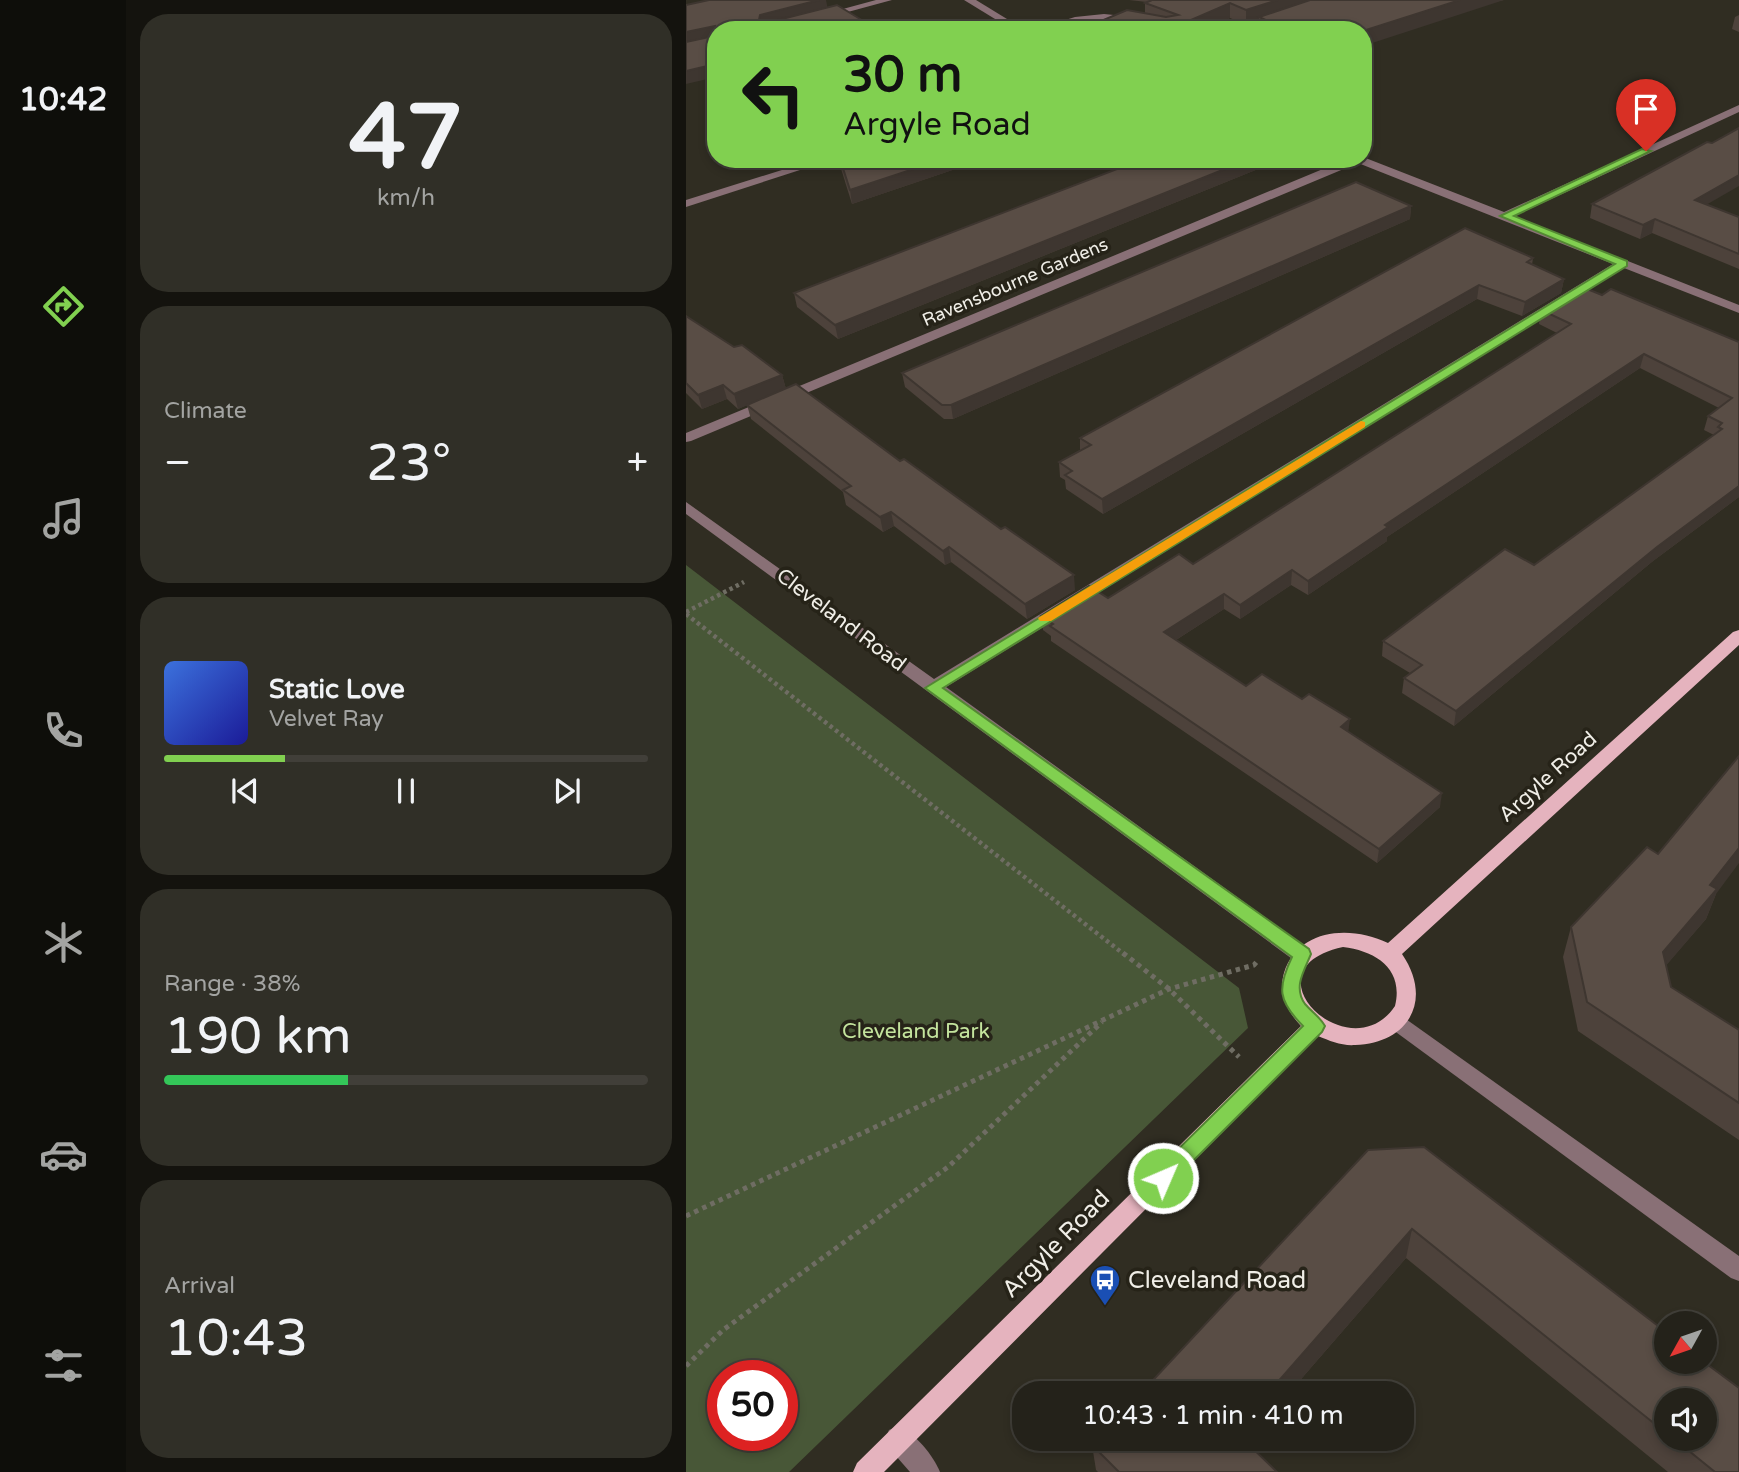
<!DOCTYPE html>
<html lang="en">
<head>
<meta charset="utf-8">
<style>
  :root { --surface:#24221a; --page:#302f27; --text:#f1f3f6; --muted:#a3a4a2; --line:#413f39; --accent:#81d050 }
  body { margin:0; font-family:"Varela Round",sans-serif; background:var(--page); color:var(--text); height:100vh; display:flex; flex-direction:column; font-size:26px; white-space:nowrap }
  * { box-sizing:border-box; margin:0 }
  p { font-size:23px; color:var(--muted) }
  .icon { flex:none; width:38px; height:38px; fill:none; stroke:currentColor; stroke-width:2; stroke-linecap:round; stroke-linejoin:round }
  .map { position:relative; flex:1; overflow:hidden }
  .panel { display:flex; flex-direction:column; gap:14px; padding:14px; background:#14130e; width:560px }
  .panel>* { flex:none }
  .hud { position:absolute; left:21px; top:21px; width:665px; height:147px; border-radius:28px; box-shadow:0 4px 10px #0003,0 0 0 2px var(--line); background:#81d050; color:#111; overflow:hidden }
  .needle { width:46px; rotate:230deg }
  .buttons { position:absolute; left:968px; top:1311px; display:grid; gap:14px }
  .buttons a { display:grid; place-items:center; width:63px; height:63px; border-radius:50%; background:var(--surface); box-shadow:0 4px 10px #0003,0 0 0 2px var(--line); font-size:35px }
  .speed { position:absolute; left:21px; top:1360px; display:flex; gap:14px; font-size:35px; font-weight:700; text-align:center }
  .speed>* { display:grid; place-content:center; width:91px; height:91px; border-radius:50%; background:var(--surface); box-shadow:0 4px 10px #0003,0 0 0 2px var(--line); line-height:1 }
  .speed .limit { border:10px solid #d22; background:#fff; color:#111 }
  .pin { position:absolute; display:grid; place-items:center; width:60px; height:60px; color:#fff; margin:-72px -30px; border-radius:50% 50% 50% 0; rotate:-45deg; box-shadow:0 0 7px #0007 }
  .pin .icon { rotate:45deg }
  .me { position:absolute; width:77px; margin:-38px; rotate:45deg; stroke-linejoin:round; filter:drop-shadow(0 0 5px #0008) }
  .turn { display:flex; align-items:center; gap:24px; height:147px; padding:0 21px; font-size:32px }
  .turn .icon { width:91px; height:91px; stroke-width:2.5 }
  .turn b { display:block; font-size:49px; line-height:60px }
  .big { font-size:52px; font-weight:600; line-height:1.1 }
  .panel .widget { flex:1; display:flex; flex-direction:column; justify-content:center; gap:10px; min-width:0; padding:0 24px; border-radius:28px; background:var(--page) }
  .panel .dial { align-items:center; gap:0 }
  .dial b { font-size:91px; line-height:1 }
  .song { display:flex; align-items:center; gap:21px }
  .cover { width:84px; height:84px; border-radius:10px; background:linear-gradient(135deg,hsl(220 70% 55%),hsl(240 70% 35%)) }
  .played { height:7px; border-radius:4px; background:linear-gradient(90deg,var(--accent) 25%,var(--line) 25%) }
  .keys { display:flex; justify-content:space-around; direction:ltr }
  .heat { display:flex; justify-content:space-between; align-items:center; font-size:38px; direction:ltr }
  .charge { height:10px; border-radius:5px; background:linear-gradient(90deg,#34c759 38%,var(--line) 0) }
  .trip { position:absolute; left:326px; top:1381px; width:402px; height:70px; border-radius:28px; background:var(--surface); box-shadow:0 4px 10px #0003,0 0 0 2px var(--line); font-weight:600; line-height:70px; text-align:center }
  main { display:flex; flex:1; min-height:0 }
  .menu { display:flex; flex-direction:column; width:126px; justify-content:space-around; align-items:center; background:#0e0e0a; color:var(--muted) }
  .menu .icon { width:49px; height:49px }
  .menu .current { color:var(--accent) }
  .menu b { font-size:32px; color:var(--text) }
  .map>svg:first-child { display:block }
</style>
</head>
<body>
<main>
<nav class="menu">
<b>10:42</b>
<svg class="icon current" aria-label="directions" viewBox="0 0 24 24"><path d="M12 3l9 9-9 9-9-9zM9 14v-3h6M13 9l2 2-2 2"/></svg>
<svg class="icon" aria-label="music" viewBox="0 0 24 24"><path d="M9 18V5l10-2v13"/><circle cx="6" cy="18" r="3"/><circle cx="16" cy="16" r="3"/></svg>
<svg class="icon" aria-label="phone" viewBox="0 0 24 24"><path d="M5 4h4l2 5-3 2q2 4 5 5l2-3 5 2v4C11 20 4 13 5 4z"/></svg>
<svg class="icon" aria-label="climate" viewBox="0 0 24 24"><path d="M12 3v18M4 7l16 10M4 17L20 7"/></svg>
<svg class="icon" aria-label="car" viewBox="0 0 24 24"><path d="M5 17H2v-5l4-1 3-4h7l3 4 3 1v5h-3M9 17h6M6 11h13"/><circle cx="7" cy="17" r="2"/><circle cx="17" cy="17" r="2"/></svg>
<svg class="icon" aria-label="filters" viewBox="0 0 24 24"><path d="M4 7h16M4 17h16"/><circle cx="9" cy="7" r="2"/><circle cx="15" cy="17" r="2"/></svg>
</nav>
<section class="panel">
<div class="widget dial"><b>47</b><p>km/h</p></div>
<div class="widget"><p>Climate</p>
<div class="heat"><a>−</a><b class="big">23°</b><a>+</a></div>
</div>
<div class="widget">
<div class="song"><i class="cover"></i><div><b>Static Love</b><p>Velvet Ray</p></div></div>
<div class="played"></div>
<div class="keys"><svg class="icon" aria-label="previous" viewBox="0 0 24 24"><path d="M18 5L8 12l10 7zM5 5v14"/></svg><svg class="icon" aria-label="pause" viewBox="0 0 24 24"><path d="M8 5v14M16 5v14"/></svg><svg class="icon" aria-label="next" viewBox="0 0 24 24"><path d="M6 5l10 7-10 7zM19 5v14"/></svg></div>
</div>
<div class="widget"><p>Range · 38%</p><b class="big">190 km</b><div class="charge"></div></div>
<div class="widget"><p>Arrival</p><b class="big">10:43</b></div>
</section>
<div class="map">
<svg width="1053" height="1472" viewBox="0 0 1053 1472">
  <rect width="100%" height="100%" fill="#302d22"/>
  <path fill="#485737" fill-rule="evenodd" d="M0 565 553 988 562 1028 103 1472H0ZM37 1376H96V1435H37Z"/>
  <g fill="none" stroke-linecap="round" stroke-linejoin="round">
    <g stroke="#6f6d63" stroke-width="4.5" stroke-dasharray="3.5 3.5" stroke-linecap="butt">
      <polyline points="0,612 58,582"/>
      <polyline points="0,614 439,955"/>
    </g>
    <g stroke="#6f6d63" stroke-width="5" stroke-dasharray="4.5 4.5" stroke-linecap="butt">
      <polyline points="437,953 483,989 553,1057"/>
      <polyline points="0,1216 483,989 568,965 573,959"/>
      <polyline points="0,1366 37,1330 262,1167 416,1022"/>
    </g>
    <g fill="#897076" fill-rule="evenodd">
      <polygon points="190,0 206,0 136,19 131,16"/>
      <polygon points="278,0 290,0 339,30 327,30"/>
      <path d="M418 14 448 17 490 30C465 30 443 20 419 20 394 20 372 30 347 30L389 17Z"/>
      <polygon points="595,16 600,19 598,21 570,30 554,30"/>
      <polygon points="1053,105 1053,112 828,216 1053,305 1053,313 938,268 260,687 623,949 626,955 623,961 616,963 609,961 0,514 0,502 248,679 927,264 672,163 5,441 0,442 0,433 661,159 677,159 677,157 818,212"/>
      <polygon points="131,159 148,159 0,207 0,200"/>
      <polygon points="710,1012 1053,1256 1053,1281 1045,1278 703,1027 700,1021 703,1015"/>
      <path d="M212 1426C229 1433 247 1455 254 1472H224L203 1448 199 1439 203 1430Z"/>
    </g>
    <path fill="#e5b3be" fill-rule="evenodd" d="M1053 630V645L716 954C747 999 724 1043 669 1045 656 1046 644 1041 632 1036L198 1472H167L171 1463 615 1026C601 1011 592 994 598 973 612 928 665 925 702 943L1047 632ZM657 947C690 951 718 969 709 1006 664 1073 555 969 657 947Z"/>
  </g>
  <g fill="#4d423b" fill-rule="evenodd">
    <polygon points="443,0 818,0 677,30 573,30 573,21 560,25 544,18 517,30 459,13 459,3 461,2"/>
    <polygon points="1053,15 1053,32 1046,29 1049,17"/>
    <polygon points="1026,143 1021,205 1053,217 1053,269 966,233 954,239 904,218 906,204"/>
    <polygon points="152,159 299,159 166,204"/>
    <polygon points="577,167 152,339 111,307 108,293"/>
    <polygon points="725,206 724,219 267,419 258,419 219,387 216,373"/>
    <polygon points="847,258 846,265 878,279 875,293 836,316 791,299 417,514 380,489 379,480 374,477 373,462 394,450 394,438"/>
    <polygon points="916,295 1053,342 1053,497 967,561 768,726 716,693 718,678 724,673 696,656 697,641 848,565 1028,435 1018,430 1022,416 1033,408 954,368 701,537 701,541 622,595 605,585 554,619 538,609 490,640 560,686 662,732 754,807 691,863 365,641 365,636 357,630 355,616 422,598 507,564 871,333 853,324 855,310"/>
    <polygon points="0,316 48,347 96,375 100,389 389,590 341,619 265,562 259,565 208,526 197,532 160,505 157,492 65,419 61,405 52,409 41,399 16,409 0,393"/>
    <polygon points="1030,894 1020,919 980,965 985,987 1053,1030 1053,1140 892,1031 877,957 885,927"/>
    <path d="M738 1147 980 1332V1362H1018L1053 1388V1472H982L720 1258 603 1393H455L682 1150ZM980 1400H1018V1438H980Z"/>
    <polygon points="560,1442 591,1472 412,1472 410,1470 406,1445"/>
  </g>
  <g fill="#3e3630">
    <polygon points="133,0 140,0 142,10 76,27 73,20 74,15"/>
    <polygon points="592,0 637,0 573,17 573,21 560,25 560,10"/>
    <polygon points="774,0 818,0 677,46 677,31"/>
    <polygon points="544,3 544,18 517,30 482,30"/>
    <polygon points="184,25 185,30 164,30"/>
    <polygon points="29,26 30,38 0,44 0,32"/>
    <polygon points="30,64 30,77 0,84 0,71"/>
    <polygon points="258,159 299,159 166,204 164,190"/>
    <polygon points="564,159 577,159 577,167 152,339 149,325"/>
    <polygon points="1053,175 1053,186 1006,213 1009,200"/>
    <polygon points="725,206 724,219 267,419 265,405"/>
    <polygon points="969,219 966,233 954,239 957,225"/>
    <polygon points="878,279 875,293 836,316 839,302"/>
    <polygon points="793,285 791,299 417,514 416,499"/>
    <polygon points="958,354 954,368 701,537 701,541 622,595 622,581 699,525"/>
    <polygon points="96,375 100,389 52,409 48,394"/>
    <polygon points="37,385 41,399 16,409 12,395"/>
    <polygon points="1053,486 1053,497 967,561 768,726 770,711 971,547"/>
    <polygon points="205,512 208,526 197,532 194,517"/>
    <polygon points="263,547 265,562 259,565 257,551"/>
    <polygon points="606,570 605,585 554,619 554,605"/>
    <polygon points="388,575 389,590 341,619 339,604"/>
    <polygon points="538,594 538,609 479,647 478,632"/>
    <polygon points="664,719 662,734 655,727"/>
    <polygon points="756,793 754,807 691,863 693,849"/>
    <polygon points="1053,848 1053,863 1030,894 1020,919 966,982 977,952 1024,885"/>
    <polygon points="726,1229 720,1258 603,1393 582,1393"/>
  </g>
  <g fill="#594d45" stroke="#3e3630" stroke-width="2">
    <polygon points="23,0 133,0 74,15 73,20 92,20 151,5 184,25 164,30 30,30 30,64 0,71 0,42 28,36 29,26 0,32 0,5"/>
    <polygon points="466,0 592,0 560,10 544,3 482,30 394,30 441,10 480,17 492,15 459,3"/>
    <polygon points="624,0 774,0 677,31 677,30 602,30 573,17"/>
    <polygon points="1053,128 1053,175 1009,200 1053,217 1053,254 969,219 957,225 906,204 1021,142 1026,143"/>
    <polygon points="154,159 258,159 164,190"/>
    <polygon points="457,159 564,159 149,325 108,293"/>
    <polygon points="670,182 725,206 265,405 256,405 216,373"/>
    <polygon points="779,228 847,258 841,262 878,279 839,302 793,285 416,499 379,475 386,471 373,462 405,445 394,438"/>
    <polygon points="894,286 916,295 925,289 1053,342 1053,486 971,547 770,711 718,678 736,665 697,641 819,549 848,565 1036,429 1032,427 1036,423 1022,416 1046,398 958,354 699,525 702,527 622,581 606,570 554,605 538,594 478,632 560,686 576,674 616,699 623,694 664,719 655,727 756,793 693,849 364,626 367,624 355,616 403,586 422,598 493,554 507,564 885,324 855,310"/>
    <polygon points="0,316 48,347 56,345 96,375 48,394 37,385 12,395 0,383"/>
    <polygon points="110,384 214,461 218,459 315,529 319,527 388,575 339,604 263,547 257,551 205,512 194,517 157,490 165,486 61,405"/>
    <polygon points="1053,756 1053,848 1024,885 1031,889 977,952 985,987 1053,1030 1053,1103 901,1002 885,927 961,847 972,854"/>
    <polygon points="738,1147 980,1332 980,1362 1018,1362 1053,1388 1053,1472 1029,1472 987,1438 1018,1438 1018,1400 980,1400 980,1433 726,1229 582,1393 455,1393 682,1150"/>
    <polygon points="413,1438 556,1438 591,1472 433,1472 406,1445"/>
  </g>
  <path fill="#81d050" stroke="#548734" stroke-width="2" d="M956 149 965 151 828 216 941 261V266L257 688 623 949 625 954C618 971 607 987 619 1004 626 1012 634 1017 639 1026L636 1032 484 1184 477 1187 470 1184 467 1178 470 1171 617 1026C592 1001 591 988 606 957L239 688 929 264 814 216Z"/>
  <polygon fill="#f59e0b" points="675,421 679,422 679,427 365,621 354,621 352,618"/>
  <defs>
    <g id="bus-pin" transform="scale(1.575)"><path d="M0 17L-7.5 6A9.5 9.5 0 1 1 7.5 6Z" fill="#1a4fb4" stroke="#262318"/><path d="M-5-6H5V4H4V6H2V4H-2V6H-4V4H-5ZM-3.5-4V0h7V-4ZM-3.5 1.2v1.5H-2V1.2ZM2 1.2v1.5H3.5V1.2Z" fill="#fff"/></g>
  </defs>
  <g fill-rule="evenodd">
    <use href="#bus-pin" x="419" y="1280"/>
  </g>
  <g text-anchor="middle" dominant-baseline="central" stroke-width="7" stroke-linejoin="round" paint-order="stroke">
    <g font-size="18" fill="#f0eee7" stroke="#262318">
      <text transform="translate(329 282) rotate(-23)">Ravensbourne Gardens</text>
    </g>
    <g font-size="21" fill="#f0eee7" stroke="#262318">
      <text transform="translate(155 620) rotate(37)">Cleveland Road</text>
      <text transform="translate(862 777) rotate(-42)">Argyle Road</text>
    </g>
    <g font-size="21" fill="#c4e49d" stroke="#262318">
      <text x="230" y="1031">Cleveland Park</text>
    </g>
    <g font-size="24" fill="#f0eee7" stroke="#262318">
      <text transform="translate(370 1244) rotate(-45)">Argyle Road</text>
    </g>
    <g font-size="24" fill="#f0eee7" stroke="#262318" text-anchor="start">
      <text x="442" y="1280">Cleveland Road</text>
    </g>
  </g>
</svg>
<div class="buttons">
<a><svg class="needle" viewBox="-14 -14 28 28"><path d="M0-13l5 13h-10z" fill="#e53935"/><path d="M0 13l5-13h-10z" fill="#a3a4a2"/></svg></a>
<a><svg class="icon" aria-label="sound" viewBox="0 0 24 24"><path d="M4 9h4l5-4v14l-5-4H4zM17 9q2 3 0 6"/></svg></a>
</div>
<div class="speed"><div class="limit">50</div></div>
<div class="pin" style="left:960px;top:151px;background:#d93025"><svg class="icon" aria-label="arrive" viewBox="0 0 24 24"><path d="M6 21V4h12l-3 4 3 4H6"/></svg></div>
<svg class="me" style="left:477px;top:1178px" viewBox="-20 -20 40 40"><circle r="17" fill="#81d050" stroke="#fff" stroke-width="3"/><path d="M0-11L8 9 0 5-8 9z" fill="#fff"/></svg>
<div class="trip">10:43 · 1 min · 410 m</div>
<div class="hud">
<div class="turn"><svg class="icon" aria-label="left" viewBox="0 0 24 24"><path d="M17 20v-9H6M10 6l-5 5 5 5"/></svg><div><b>30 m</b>Argyle Road</div></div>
</div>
</div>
</main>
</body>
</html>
